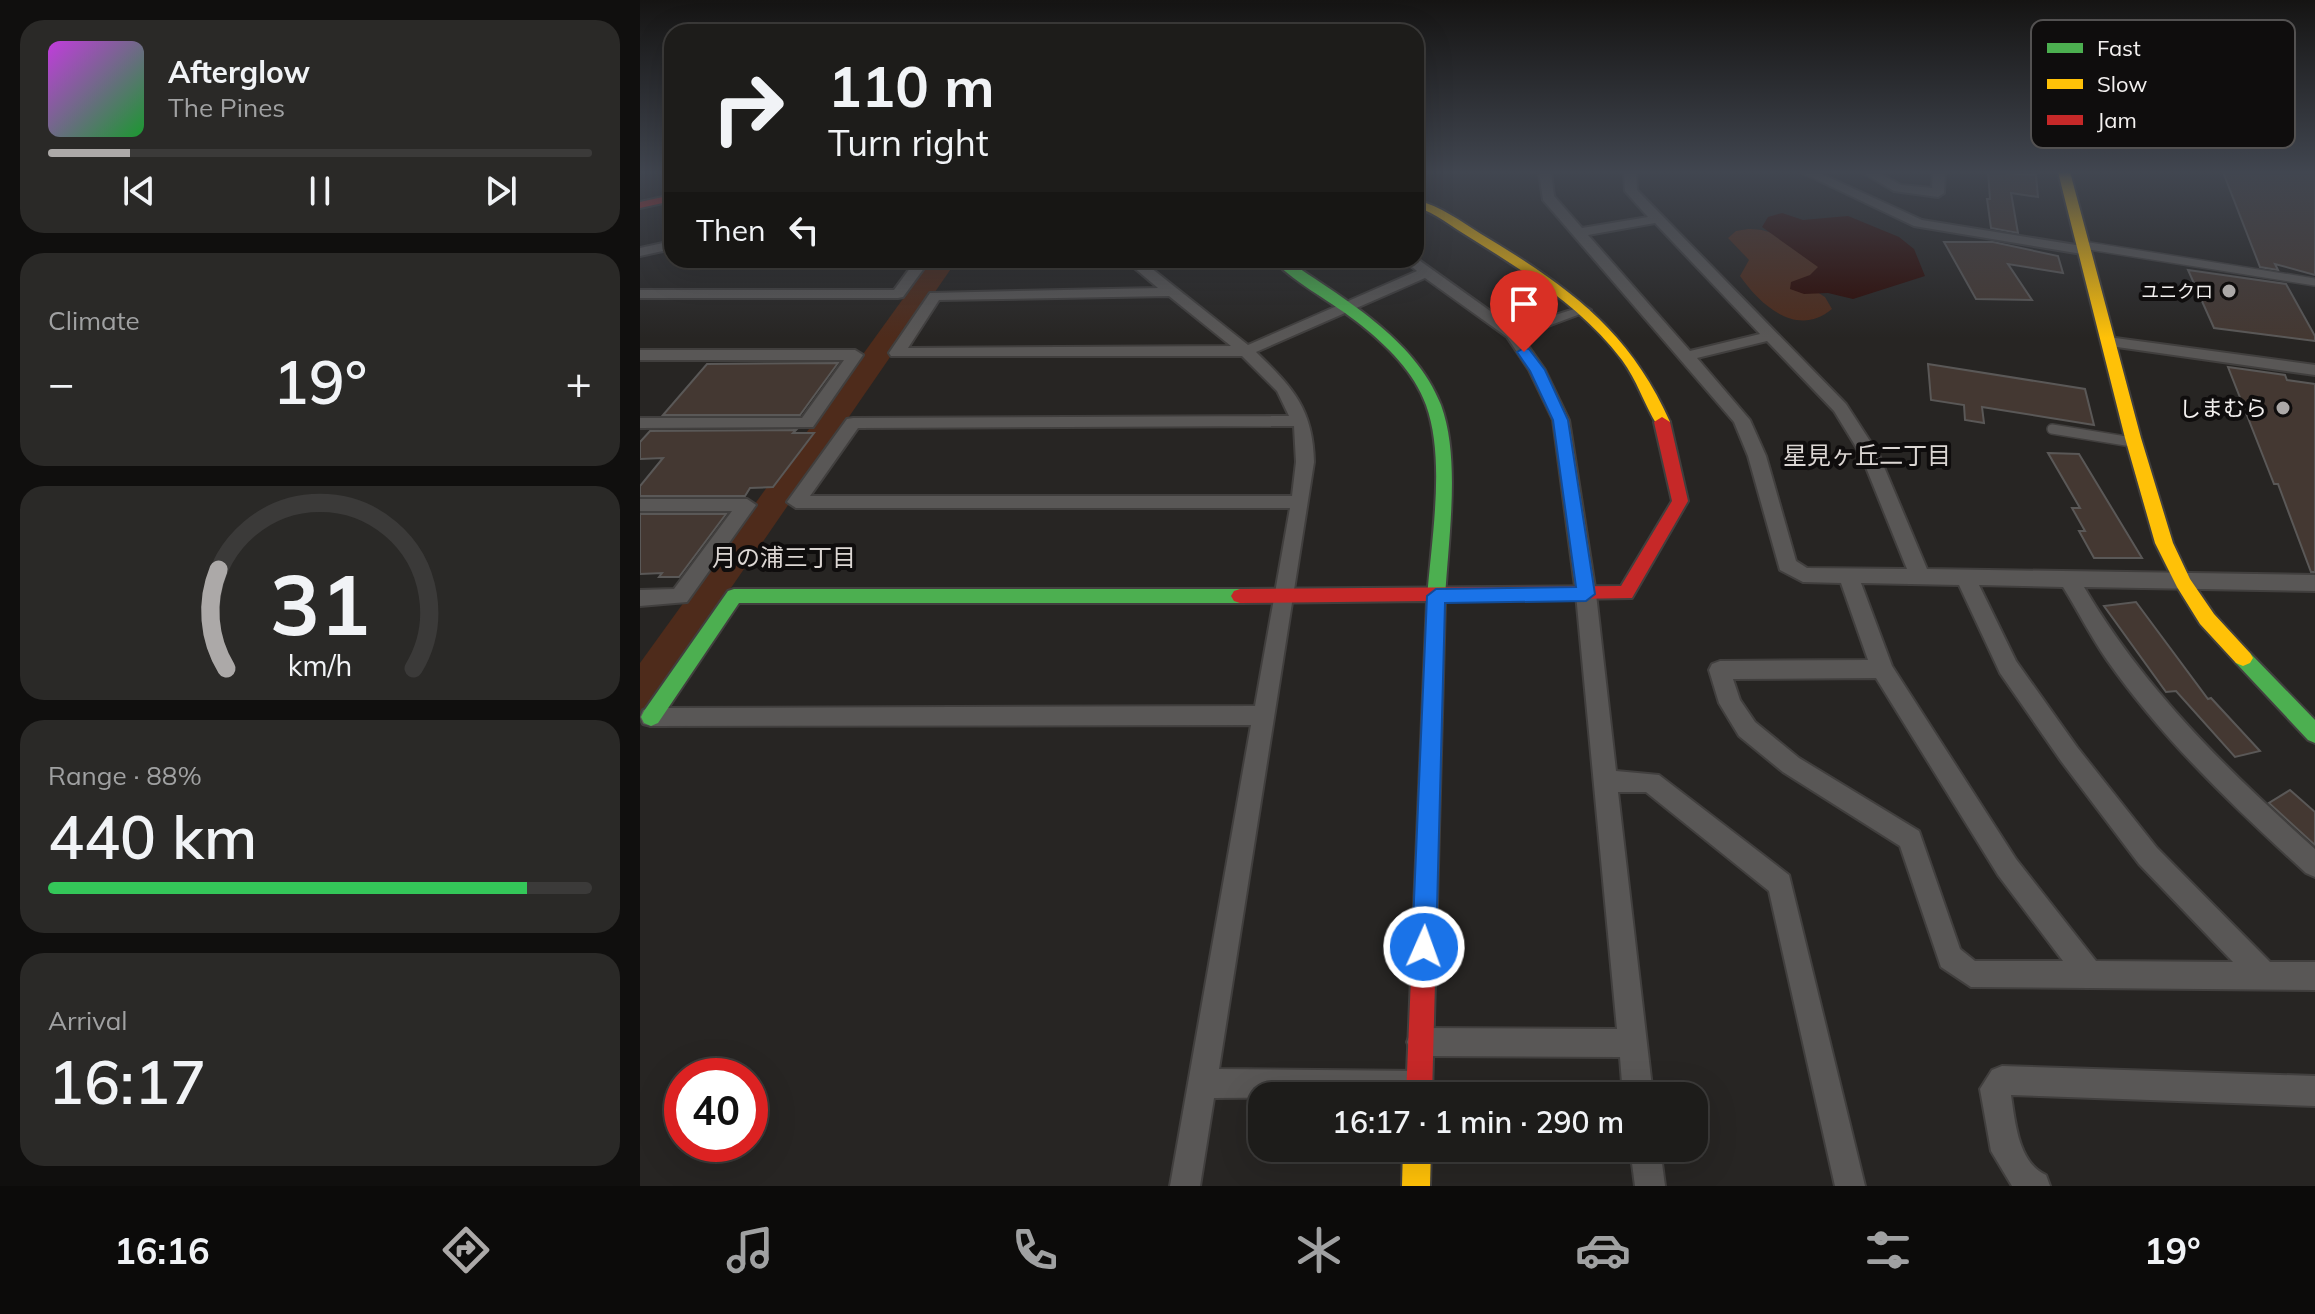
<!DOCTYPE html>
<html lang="en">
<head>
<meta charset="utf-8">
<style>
  :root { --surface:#1d1c1a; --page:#2a2927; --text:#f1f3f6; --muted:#a0a1a2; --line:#3b3a39; --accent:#aca9a8 }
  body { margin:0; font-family:Mulish,"Noto Sans JP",sans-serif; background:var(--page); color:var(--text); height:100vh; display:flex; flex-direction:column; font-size:30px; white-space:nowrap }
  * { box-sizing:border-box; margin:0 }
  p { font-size:26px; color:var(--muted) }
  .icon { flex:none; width:44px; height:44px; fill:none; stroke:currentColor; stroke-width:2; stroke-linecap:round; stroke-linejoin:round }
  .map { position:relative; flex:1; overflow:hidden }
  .details { display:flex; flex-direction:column; gap:20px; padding:20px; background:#100f0e; width:640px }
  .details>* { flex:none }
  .hud { position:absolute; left:24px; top:24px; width:760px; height:244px; border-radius:24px; box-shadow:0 8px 32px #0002,0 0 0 2px var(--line); background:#1d1c1a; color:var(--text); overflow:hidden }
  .speed { position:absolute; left:24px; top:1058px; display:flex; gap:16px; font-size:40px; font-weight:700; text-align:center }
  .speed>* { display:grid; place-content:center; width:104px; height:104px; border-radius:50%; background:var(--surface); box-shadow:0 8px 32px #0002,0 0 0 2px var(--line); line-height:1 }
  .speed .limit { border:12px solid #d22; background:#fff; color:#111 }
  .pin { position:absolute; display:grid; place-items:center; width:68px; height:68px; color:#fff; margin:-82px -34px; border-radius:50% 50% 50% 0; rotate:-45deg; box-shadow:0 0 8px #0007 }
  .pin .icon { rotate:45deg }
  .me { position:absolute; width:88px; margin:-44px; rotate:2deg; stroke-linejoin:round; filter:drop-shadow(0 0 6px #0008) }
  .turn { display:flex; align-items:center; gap:28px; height:168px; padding:0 32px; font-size:36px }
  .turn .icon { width:104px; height:104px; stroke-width:2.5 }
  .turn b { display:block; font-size:56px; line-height:68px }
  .then { display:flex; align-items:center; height:76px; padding:0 32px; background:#0003; gap:16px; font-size:30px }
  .big { font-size:60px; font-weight:600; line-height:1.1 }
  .details .card { flex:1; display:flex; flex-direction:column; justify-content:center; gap:12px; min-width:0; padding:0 28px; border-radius:24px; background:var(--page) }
  .details .dial { align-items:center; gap:0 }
  .dial svg { height:208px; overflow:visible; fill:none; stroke:var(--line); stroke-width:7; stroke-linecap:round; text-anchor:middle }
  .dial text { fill:var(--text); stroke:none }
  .song { display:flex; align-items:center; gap:24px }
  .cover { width:96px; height:96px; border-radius:12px; background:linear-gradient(135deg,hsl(290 70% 55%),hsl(130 70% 35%)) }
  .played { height:8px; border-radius:4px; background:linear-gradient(90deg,var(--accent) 15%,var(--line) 15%) }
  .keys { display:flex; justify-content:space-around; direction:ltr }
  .heat { display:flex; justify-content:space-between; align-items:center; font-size:44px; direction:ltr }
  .charge { height:12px; border-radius:6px; background:linear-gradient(90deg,#34c759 88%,var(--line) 0) }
  .trip { position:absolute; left:608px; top:1082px; width:460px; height:80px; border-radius:24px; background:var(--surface); box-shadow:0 8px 32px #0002,0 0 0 2px var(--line); font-weight:600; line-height:80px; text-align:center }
  .tabs { display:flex; height:128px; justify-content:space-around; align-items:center; background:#0c0b0a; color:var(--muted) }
  .tabs .icon { width:56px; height:56px }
  .tabs .selected { color:var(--accent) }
  .tabs b { font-size:36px; color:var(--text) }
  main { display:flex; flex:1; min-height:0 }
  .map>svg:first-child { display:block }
</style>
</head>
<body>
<main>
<section class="details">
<div class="card">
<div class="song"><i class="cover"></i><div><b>Afterglow</b><p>The Pines</p></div></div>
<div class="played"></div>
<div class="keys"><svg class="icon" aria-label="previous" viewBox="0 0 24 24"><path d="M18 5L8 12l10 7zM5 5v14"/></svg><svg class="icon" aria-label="pause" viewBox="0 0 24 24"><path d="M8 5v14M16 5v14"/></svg><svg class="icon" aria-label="next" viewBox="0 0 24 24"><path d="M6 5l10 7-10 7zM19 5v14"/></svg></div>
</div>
<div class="card"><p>Climate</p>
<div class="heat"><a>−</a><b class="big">19°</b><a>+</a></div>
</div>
<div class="card dial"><svg viewBox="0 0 100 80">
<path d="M14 69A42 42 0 1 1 86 69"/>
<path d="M14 69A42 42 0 0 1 11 31" stroke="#aca9a8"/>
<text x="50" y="56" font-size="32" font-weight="700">31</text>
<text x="50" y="72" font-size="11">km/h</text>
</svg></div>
<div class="card"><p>Range · 88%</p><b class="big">440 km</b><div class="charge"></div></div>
<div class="card"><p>Arrival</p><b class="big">16:17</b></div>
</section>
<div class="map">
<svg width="1675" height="1186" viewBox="0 0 1675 1186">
  <rect width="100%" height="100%" fill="#272523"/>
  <g fill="#4e2b1b">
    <path d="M1108 229C1137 228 1165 249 1182 270L1166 285 1185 297 1192 309C1157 338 1121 306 1100 276L1109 260 1088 238 1096 231Z"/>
    <polygon points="291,260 317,260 0,720 0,663"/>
  </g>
  <polygon fill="#2d0903" points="1142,213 1163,220 1208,216 1259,237 1274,249 1285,276 1213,299 1188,293 1164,294 1150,289 1151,282 1170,275 1178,267 1122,227 1128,217"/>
  <g fill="#443832" stroke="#5a5857" stroke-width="2">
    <polygon points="1348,172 1396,175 1398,197 1371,193 1378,233 1351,228 1347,199 1350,199"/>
    <polygon points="1583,172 1675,172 1675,275 1635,264 1638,270 1620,267"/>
    <polygon points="1304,242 1353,242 1418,256 1423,273 1368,264 1392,300 1336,299"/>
    <polygon points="1548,270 1646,284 1675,336 1675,341 1574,328"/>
    <polygon points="198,363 160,415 23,415 67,364"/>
    <polygon points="1288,364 1445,389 1454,425 1342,407 1344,423 1325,420 1324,405 1291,400"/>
    <polygon points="1588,367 1645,375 1647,380 1675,384 1675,572 1671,572 1638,484 1634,484"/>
    <polygon points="156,430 153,433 174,433 133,487 110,488 105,496 0,496 0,486 23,458 0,459 0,442 10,431"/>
    <polygon points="1408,453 1439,454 1502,558 1454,558 1439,531 1445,531 1432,508 1440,508"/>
    <polygon points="0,514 86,514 39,577 19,577 22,573 0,574"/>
    <polygon points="1496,602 1568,699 1571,698 1620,751 1595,757 1536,691 1526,692 1464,606"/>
    <polygon points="1650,790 1675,812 1675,845 1629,803"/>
  </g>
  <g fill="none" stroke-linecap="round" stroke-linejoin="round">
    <g stroke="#413f3e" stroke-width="10">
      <polyline id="lane-far1" points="1443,245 1675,282"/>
    </g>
    <g stroke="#413f3e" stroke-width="12">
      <polyline id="lane" points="1412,429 1492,442"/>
    </g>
    <g stroke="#413f3e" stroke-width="4">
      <g id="street">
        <path d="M899 172H911L914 196 942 228 1008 217 985 191 984 172H996L997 190 1206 404 1239 455 1287 569 1675 575V591L1444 587C1504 689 1587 770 1675 849V877L1666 873C1595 808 1523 740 1467 660 1451 637 1438 611 1423 587L1339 585 1376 661 1437 747 1517 848 1630 962H1675V990L1331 987 1301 967 1260 846 1143 772 1099 736 1079 703 1069 670 1072 664 1080 661 1228 660 1201 583 1163 582 1140 570 1108 456 1094 422 903 200ZM1015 223 1120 334 1050 351 948 235ZM1127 341 1194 411 1221 455 1267 569 1167 568 1156 561 1126 456 1110 420 1057 358ZM1221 583 1319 585 1360 673 1421 761 1499 864 1593 962 1456 961 1376 859 1252 666ZM1236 678 1358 875 1423 961H1335L1320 949 1279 831 1159 758 1115 722 1100 700 1093 679Z"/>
        <polygon points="1161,172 1177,172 1282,220 1442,246 1449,250 1442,254 1274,226"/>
        <polygon points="1222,172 1237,172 1261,185 1292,188 1293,172 1305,172 1304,193 1298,197 1254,191"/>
        <polygon points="32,241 32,249 0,256 0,248"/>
        <path d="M776 258 874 328 944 306 951 310 881 336 905 370 929 420 956 594 976 771 1019 775 1149 875 1225 1186H1195L1129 891 1006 792H978L1013 1096H983L980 1057 781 1056 771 1052 767 1042 771 1032 781 1028 977 1029 936 594 913 420 889 370 867 337 785 278 616 352C653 388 673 409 674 462L579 1069 779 1071 789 1076 794 1086 789 1096 574 1098 560 1186H530L611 725 11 726 3 724 0 717 3 710 11 708 615 706 650 508H156L147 502 207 419 213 418 649 416 637 391 602 356H251L249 353 290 293 518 288 485 260H501L608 345 777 271 763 260ZM529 296 591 346 268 348 299 300ZM654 426 656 462 652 496H170L218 428Z"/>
        <polygon points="276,260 290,260 263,297 258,298 0,298 0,290 254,290"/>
        <polygon points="1468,337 1675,365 1675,375 1463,345 1463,339"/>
        <polygon points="0,350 215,350 223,355 173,427 0,428 0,418 162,418 204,360 0,360"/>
        <polygon points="0,499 107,499 116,505 47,602 0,606 0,590 34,589 92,511 0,511"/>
        <path d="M1362 1066 1675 1076V1106L1371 1095C1375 1121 1378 1163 1406 1175L1410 1186H1372L1351 1151 1340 1089 1352 1070Z"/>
        <polygon points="990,1148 1020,1148 1025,1186 995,1186"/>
      </g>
    </g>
    <g stroke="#413f3e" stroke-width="4">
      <g id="fast">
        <path d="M633 260H647C702 298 775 338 801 405 821 459 808 541 805 599L802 604H790L787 599C791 541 806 460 786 405 774 372 747 346 721 325 693 302 657 285 633 260Z"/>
        <polygon points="94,589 600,589 606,591 609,596 606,601 600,603 99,603 18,723 11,726 4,723 1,717 4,711 88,591"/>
        <polygon points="1603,650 1610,653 1675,720 1675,743 1668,740 1596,663 1593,658 1596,653"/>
      </g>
    </g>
    <g stroke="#413f3e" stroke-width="4">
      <g id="slow">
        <polygon points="1418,172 1430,172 1501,438 1533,543 1550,579 1574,614 1610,653 1613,658 1610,663 1603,666 1596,663 1560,624 1537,587 1515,543 1485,438"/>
        <path d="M776 200C801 206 820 221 841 234 926 285 989 329 1030 422L1027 425H1017C1004 404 997 380 982 360 942 307 885 272 829 237 812 227 796 213 776 207Z"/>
        <polygon points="763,1148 791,1148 790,1186 762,1186"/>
      </g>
    </g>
    <g stroke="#413f3e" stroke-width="4">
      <g id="jam">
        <polygon points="32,195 32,201 0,208 0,202"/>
        <polygon points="1022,417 1030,422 1048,501 992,598 805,601 792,1096 766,1096 787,601 600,603 594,601 591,596 594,591 600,589 981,586 1032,501 1014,422"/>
      </g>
    </g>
    <use href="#lane-far1" stroke="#595756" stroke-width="7"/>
    <use href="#lane" stroke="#595756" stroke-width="9"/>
    <use href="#street" fill="#595756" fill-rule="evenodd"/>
    <use href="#fast" fill="#4caf50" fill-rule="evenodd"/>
    <use href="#slow" fill="#ffc107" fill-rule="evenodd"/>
    <use href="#jam" fill="#c62828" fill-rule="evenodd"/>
  </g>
  <linearGradient id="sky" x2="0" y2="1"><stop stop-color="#151413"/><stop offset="0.51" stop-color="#414650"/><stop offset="1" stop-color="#414650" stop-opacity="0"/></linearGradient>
  <rect width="1675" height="338" fill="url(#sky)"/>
  <polygon fill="#1a73e8" stroke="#114b97" stroke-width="2" points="884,348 889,349 905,370 928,420 955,594 946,601 805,603 796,947 793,955 784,959 776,955 772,947 787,596 796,589 936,587 913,420 890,371 877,352"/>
  <g fill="#aca9a8" stroke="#0f0d0d" stroke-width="3">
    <circle cx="1589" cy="291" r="8"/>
    <circle cx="1643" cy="408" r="8"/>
  </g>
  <g text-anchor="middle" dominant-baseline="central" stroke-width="8" stroke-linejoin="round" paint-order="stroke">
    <g font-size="18" fill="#f3f0ef" stroke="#0f0d0d" text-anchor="end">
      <text x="1573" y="291">ユニクロ</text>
    </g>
    <g font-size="22" fill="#f3f0ef" stroke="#0f0d0d" text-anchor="end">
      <text x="1627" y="408">しまむら</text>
    </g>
    <g font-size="24" fill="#dbd6d3" stroke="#0f0d0d">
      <text x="1227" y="455">星見ヶ丘二丁目</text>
      <text x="144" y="557">月の浦三丁目</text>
    </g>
  </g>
  <rect x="1391" y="20" width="264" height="128" rx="12" fill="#0f0d0d" stroke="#535151" stroke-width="2"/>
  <rect x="1407" y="43" width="36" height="10" fill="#4caf50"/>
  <rect x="1407" y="79" width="36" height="10" fill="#ffc107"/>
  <rect x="1407" y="115" width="36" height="10" fill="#c62828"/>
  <g font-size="22" fill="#f3f0ef">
    <text x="1457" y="56">Fast</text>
    <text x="1457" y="92">Slow</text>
    <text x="1457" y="128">Jam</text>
  </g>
</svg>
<div class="speed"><div class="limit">40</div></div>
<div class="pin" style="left:884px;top:352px;background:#d93025"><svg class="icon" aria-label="arrive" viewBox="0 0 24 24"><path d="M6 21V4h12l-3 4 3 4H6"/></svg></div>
<svg class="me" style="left:784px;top:947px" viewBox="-20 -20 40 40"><circle r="17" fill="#1a73e8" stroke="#fff" stroke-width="3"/><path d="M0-11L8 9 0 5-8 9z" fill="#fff"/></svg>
<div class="trip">16:17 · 1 min · 290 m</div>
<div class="hud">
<div class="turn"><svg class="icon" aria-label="right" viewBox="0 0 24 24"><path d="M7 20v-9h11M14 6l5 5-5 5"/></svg><div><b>110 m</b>Turn right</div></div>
<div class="then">Then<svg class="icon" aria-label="left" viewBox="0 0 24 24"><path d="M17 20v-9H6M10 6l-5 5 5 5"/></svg></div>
</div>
</div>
</main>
<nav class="tabs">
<b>16:16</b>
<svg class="icon selected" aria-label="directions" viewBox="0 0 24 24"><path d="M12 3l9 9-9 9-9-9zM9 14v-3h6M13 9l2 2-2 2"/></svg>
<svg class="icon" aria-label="music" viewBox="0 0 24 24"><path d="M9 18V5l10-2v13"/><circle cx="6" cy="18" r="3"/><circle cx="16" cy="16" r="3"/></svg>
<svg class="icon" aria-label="phone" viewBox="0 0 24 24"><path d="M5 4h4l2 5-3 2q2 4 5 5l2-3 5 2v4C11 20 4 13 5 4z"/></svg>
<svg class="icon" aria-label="climate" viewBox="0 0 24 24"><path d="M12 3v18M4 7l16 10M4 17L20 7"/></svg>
<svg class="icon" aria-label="car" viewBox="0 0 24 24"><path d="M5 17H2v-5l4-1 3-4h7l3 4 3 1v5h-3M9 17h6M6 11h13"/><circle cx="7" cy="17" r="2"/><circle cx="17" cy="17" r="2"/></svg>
<svg class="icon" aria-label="filters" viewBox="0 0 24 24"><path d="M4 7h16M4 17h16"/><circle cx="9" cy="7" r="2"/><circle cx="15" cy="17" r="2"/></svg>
<b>19°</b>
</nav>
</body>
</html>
